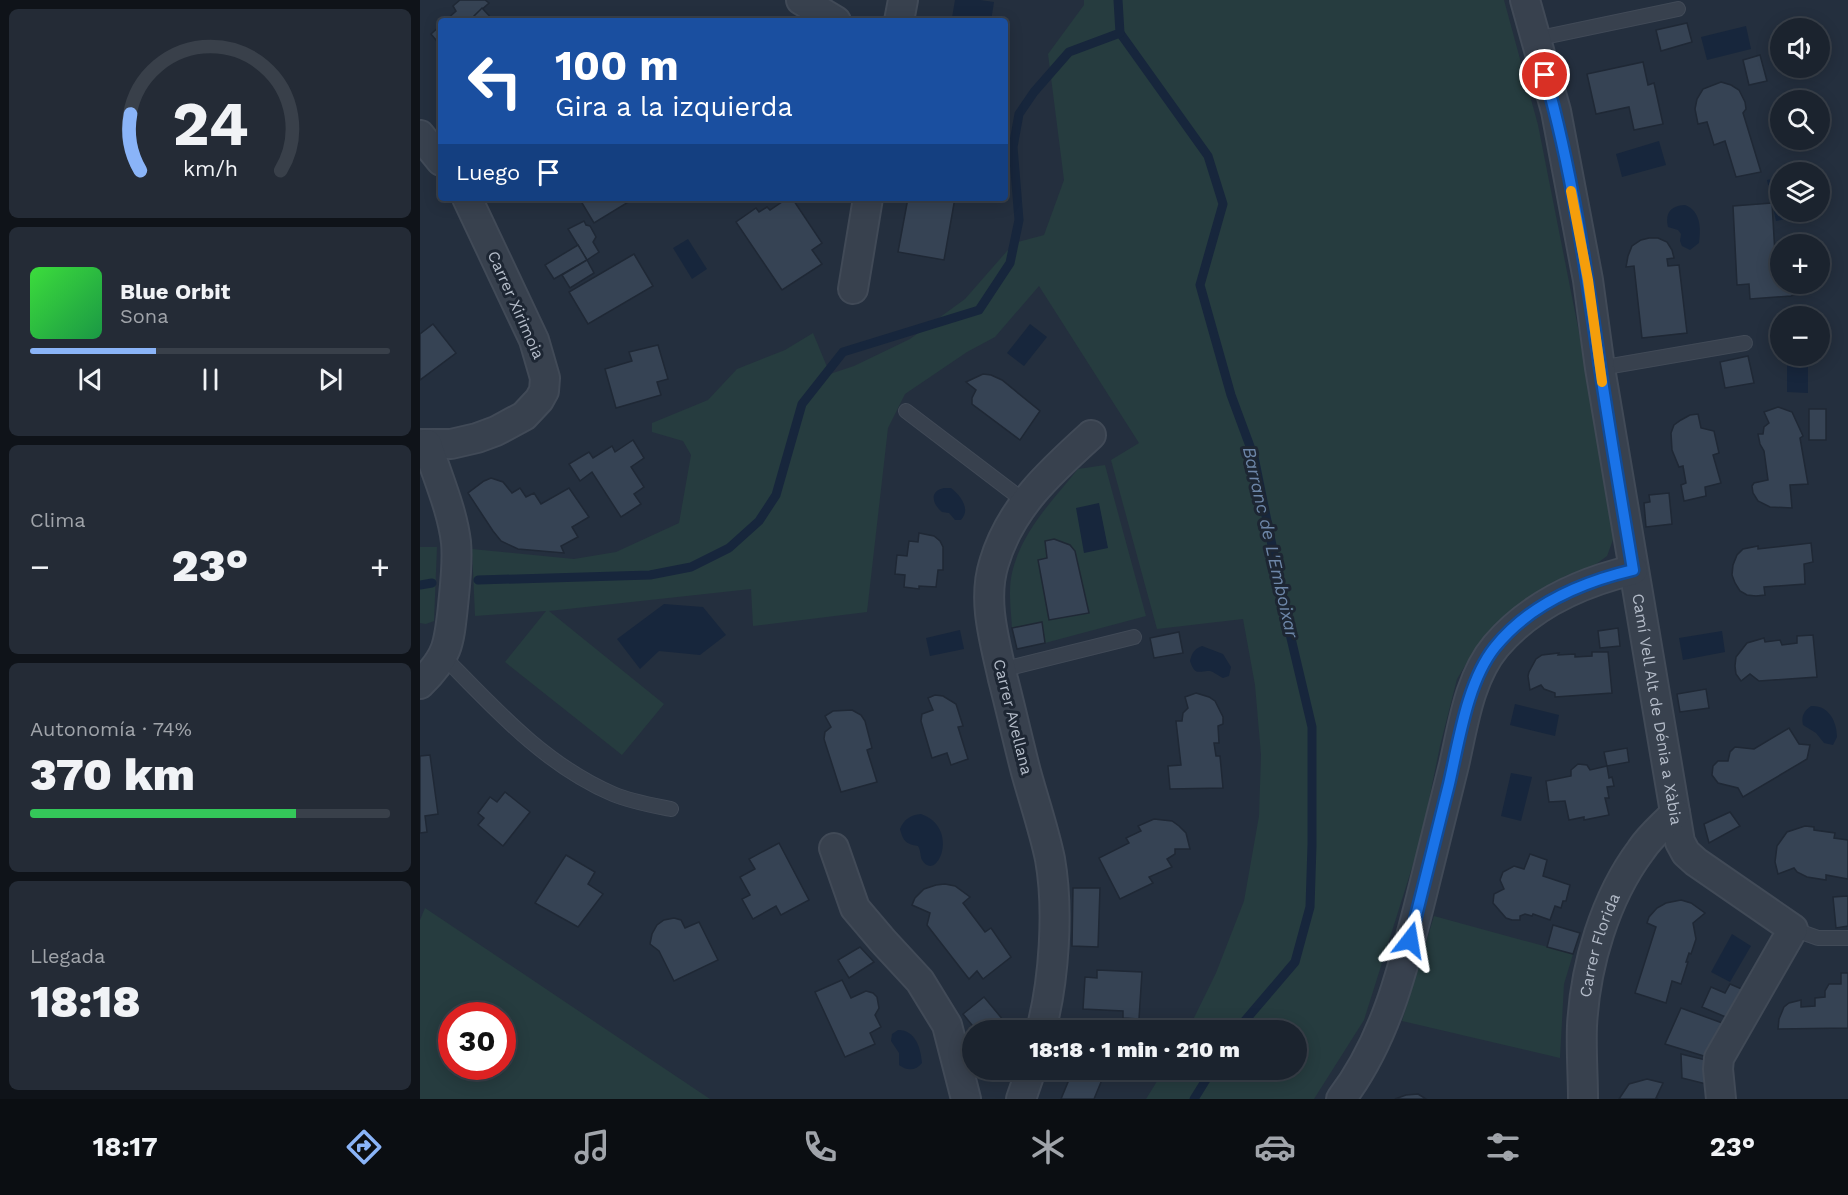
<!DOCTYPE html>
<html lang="es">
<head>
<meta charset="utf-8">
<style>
  :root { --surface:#1b232e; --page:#242b36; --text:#f1f3f6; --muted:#a0a4aa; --line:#39404a; --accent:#8ab4f8 }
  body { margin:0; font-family:"Work Sans",sans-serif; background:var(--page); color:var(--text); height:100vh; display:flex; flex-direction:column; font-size:22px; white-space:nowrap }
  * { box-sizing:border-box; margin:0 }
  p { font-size:20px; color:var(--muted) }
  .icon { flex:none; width:33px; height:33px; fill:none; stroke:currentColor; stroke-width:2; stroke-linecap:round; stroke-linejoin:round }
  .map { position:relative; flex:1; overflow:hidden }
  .sheet { display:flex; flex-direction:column; gap:9px; padding:9px; background:#0f1319; width:420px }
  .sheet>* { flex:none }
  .top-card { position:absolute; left:18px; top:18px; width:570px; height:183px; border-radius:6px; box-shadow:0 3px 15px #0003,0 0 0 2px var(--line); background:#1a4fa0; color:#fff; overflow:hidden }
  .buttons { position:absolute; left:1350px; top:18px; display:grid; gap:12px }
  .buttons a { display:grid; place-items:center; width:60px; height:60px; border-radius:50%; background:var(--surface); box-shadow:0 3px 15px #0003,0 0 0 2px var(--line); font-size:30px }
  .speed { position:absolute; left:18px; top:1002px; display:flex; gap:12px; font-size:30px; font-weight:700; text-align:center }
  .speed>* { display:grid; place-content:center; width:78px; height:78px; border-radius:50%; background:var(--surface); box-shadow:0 3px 15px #0003,0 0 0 2px var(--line); line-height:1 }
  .speed .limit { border:9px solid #d22; background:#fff; color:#111 }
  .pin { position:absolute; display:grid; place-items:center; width:51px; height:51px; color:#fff; margin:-26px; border:3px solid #fff; border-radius:50%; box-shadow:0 2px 6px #0007 }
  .me { position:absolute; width:66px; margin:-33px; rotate:14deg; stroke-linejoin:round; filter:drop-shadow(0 0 4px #0008) }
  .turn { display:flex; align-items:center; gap:21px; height:126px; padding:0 18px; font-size:27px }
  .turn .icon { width:78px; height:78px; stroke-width:2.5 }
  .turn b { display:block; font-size:42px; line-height:51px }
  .then { display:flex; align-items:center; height:57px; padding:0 18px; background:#0003; gap:12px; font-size:22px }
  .big { font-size:45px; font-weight:800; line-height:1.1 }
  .sheet .card { flex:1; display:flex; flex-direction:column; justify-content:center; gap:9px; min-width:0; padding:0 21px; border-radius:9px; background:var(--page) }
  .sheet .dial { align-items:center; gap:0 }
  .dial svg { height:156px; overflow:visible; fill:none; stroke:var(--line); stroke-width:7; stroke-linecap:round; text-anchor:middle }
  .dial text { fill:var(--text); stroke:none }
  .song { display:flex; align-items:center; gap:18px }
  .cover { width:72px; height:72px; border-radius:9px; background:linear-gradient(135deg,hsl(120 70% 55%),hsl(140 70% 35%)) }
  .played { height:6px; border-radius:3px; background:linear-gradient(90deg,var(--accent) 35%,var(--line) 35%) }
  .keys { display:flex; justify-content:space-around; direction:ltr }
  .heat { display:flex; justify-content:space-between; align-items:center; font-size:33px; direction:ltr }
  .charge { height:9px; border-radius:4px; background:linear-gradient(90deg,#34c759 74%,var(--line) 0) }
  .trip { position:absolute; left:542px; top:1020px; width:345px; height:60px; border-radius:30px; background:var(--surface); box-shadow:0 3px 15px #0003,0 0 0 2px var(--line); font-weight:800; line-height:60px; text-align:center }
  .tabs { display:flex; height:96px; justify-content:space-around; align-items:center; background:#0b0e12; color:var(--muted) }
  .tabs .icon { width:42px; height:42px }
  .tabs .current { color:var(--accent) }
  .tabs b { font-size:27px; color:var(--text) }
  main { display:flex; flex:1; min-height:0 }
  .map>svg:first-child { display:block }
</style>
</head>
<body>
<main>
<section class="sheet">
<div class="card dial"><svg viewBox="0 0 100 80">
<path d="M14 69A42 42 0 1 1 86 69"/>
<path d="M14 69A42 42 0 0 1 9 40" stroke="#8ab4f8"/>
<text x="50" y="56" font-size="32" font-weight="700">24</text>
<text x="50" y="72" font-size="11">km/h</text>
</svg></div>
<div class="card">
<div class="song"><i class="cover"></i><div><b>Blue Orbit</b><p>Sona</p></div></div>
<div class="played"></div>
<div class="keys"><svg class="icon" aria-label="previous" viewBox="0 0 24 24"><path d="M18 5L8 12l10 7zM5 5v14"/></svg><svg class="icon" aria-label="pause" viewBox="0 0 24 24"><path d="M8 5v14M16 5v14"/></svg><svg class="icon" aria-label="next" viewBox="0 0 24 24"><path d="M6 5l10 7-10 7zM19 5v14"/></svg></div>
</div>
<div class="card"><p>Clima</p>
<div class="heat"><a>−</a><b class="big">23°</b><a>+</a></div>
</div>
<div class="card"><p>Autonomía · 74%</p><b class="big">370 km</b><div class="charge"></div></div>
<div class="card"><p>Llegada</p><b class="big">18:18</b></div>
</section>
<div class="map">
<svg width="1428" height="1099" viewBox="0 0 1428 1099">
  <rect width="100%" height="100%" fill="#242f3e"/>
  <g fill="#263c3f" fill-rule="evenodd">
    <polygon points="664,0 1084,0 1118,125 1171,393 1194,537 1187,556 1175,565 1145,576 1078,626 1051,656 1037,679 1020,746 1001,839 944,1020 894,1099 726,1099 744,1070 876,1070 876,1030 768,1030 796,973 824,901 839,816 841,755 835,685 823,619 737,629 691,460 719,443 619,286 575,337 547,352 485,394 468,428 447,612 333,626 331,589 129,611 244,704 202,755 85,662 126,611 55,616 52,549 154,559 196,552 259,523 271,455 263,441 232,432 232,423 288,400 317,369 365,350 393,333 410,374 434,366 490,339 545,299 594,243 624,235 644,180 628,54 664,5"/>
    <path d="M685 465 726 616 625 643 622 622 592 628C591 610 588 591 592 573 601 532 633 500 658 469Z"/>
    <polygon points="0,547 17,547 14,621 6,624 0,623"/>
    <path d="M5 908 290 1099H0V920ZM32 1016H82V1066H32Z"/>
    <polygon points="1014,916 1153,954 1144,984 1140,1058 982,1021"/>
  </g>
  <g fill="#17263c">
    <polygon points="535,0 560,0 574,2 571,21 551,21 532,18"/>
    <polygon points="1326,26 1331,49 1287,60 1281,37"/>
    <polygon points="1239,141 1246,165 1202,177 1196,154"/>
    <polygon points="1360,177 1360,212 1376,212 1377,217 1356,221 1347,180"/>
    <path d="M1265 205C1281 211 1281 229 1279 243L1270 250 1262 246 1260 241 1261 234 1258 230 1248 227C1245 212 1251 206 1265 205Z"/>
    <polygon points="268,239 287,269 272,279 253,248"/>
    <polygon points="610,324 627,337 604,366 587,353"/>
    <polygon points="1367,356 1388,356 1388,393 1367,392"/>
    <path d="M524 488H531C541 496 551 509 541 520H535L529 513 522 512C512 504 509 491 524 488Z"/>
    <polygon points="679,503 688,548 664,553 656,508"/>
    <polygon points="244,604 283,607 306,635 280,655 239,651 220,669 197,639"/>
    <polygon points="540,630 544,649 510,656 506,638"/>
    <polygon points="1302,631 1305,652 1263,660 1259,638"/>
    <path d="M782 646 803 654 811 667 809 676 803 678C799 676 794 672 790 671 778 671 775 676 770 661 772 653 774 649 782 646Z"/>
    <polygon points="1095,704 1139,715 1135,736 1090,725"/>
    <path d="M1391 706C1409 705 1417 722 1417 737L1413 745 1404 743 1396 733 1383 725C1381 716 1384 711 1391 706Z"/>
    <polygon points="1091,773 1112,777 1101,821 1081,816"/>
    <path d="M501 814C541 828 517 884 502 860 500 856 501 851 498 846 486 844 483 841 480 829 484 819 491 815 501 814Z"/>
    <polygon points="1312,934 1331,946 1310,982 1291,972"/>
    <path d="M478 1030C496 1030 501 1049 502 1063 496 1071 487 1071 479 1065V1053L471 1041 472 1034Z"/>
  </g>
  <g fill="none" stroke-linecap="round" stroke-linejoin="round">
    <g stroke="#17263c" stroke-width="9">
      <polyline points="700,33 788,156 803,204 780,285 811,395 834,457 870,634 892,727 892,845 890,907 875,962 817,1030"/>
      <polyline points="58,580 230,575 271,567 309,548 339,521 356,495 382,404 423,352 559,310 590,263 599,220 593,147 599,114 614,92 649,52 700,33 698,0"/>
      <polyline points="0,585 12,583"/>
      <polyline points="774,1099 792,1070"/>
    </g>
  </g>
  <g fill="#364354" stroke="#1f2835" stroke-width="1.5">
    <polygon points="40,0 65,0 69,3 49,21 25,21 36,11 33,6"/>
    <polygon points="62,8 74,21 49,21"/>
    <polygon points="1267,23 1272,42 1241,51 1236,30"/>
    <polygon points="21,25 21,46 11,34"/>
    <polygon points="1340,55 1347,81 1329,85 1323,60"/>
    <polygon points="1223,62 1228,85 1234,83 1243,124 1214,130 1209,107 1176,114 1167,74"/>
    <polygon points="1301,82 1311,85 1319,90 1325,102 1326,109 1323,113 1341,172 1316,177 1305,141 1294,145 1287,122 1278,124 1275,109 1277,99 1283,89"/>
    <polygon points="159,198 215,198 174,223"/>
    <polygon points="368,198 372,198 402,243 392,250 402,264 362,290 316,222 336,208 339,212 347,207 350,210"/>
    <polygon points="488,198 535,198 524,260 478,252"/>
    <polygon points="1352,203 1355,254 1360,254 1360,284 1385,284 1379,293 1371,296 1330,299 1329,284 1317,285 1313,206"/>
    <polygon points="164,221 166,225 170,226 176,237 173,242 179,252 167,260 148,229"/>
    <polygon points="1229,238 1238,238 1247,242 1252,250 1254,258 1247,259 1248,266 1259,265 1267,333 1222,338 1214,266 1206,267 1208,256 1212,246 1221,240"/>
    <polygon points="158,245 167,260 134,279 125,265"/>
    <polygon points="214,254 233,286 168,324 149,292"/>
    <polygon points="167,260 174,273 150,288 142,275"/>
    <polygon points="13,324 36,353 0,380 0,334"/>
    <polygon points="238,345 248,379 237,382 241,395 196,408 185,369 212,361 209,352"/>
    <polygon points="1328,356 1334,383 1305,388 1300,362"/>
    <polygon points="563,374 571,375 582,380 620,411 600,440 552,404 552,398 556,390 546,382"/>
    <polygon points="1358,407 1372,412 1383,436 1380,438 1388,484 1370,485 1372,508 1350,507 1338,501 1333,493 1332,486 1334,483 1348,480 1344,451 1340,444 1338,434 1343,434 1344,427 1349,423 1344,412"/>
    <rect x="1389" y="409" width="17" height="31"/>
    <polygon points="1278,414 1281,428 1294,431 1299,453 1293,455 1301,483 1285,487 1286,496 1264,501 1261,485 1266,483 1263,466 1259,467 1252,450 1251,433 1254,425 1261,420 1270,415"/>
    <polygon points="213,440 224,458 211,467 224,487 214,494 221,504 201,517 172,472 160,481 149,464 169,452 173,458 192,446 195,452"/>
    <polygon points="71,478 83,482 92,493 100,488 106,497 114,493 121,504 149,488 169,517 152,527 158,537 141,546 144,553 98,549 81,541 73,531 48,493 64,481"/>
    <polygon points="1249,493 1252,524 1226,527 1224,503 1230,502 1229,495"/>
    <polygon points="499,533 514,536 520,541 523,547 523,570 518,570 516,587 499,586 499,589 484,587 485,575 475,574 477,555 487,556 489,541 498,542"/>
    <polygon points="634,539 650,545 655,551 669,613 629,620 618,560 627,558 625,541"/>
    <polygon points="1391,543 1393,562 1384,564 1385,584 1344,587 1345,595 1336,596 1327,595 1320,591 1315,583 1312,575 1313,565 1317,555 1323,549 1338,546 1338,549"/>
    <polygon points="622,622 625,643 597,649 592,628"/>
    <polygon points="1198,628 1200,646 1180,648 1178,631"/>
    <polygon points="759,632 763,653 734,658 730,638"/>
    <polygon points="1393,635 1397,677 1339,681 1330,674 1321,681 1316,674 1315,666 1316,657 1327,643 1344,638 1345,642 1360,640 1362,645 1377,643 1377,636"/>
    <polygon points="1172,652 1188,652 1192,693 1135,697 1135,693 1124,689 1121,685 1110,690 1108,676 1109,672 1116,659 1122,655 1139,653 1138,655 1155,654 1155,657 1172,656"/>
    <polygon points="1286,689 1289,708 1260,712 1257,694"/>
    <polygon points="776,693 789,697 795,701 803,717 803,724 798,726 799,743 794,743 796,756 800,756 803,788 750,789 748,766 761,765 756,721 762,721 763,713 768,708 765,697"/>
    <polygon points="515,695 523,696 536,704 543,726 538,727 548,759 531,765 527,753 512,758 501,721 502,714 513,710 508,698"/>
    <polygon points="432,710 441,715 445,721 452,748 447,750 457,782 421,792 404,739 405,732 411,727 405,716 413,711"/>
    <polygon points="1369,728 1379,744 1390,745 1387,759 1323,797 1318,788 1298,783 1292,775 1293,766 1298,761 1308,761 1310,752 1315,747 1334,749"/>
    <polygon points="1207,748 1209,762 1187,766 1184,752"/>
    <polygon points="10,755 18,814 5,816 7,832 0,833 0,756"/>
    <polygon points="1158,764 1167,765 1170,770 1187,766 1189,778 1192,777 1194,786 1187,787 1189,798 1185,798 1189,815 1164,820 1164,817 1149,820 1145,801 1129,802 1126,781 1151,776 1151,770"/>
    <polygon points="85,792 110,812 83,846 58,825 64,818 58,813 70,797 77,802"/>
    <polygon points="1310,812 1320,826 1289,843 1284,824"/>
    <polygon points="734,819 752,821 759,826 766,833 770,849 755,849 755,854 747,859 752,867 729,877 733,883 700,899 679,858 709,843 706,838 721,831 718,826"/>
    <polygon points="1385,826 1394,827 1394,830 1415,833 1414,838 1428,840 1428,879 1406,875 1406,880 1387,877 1377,872 1374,868 1358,874 1355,862 1357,846 1367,832"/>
    <polygon points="359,843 389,900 361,915 356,906 333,919 322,899 330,895 320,877 335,869 329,859"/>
    <polygon points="1110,854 1127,860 1123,876 1150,885 1146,901 1143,901 1141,908 1135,906 1130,920 1113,914 1112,916 1105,914 1100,916 1100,920 1092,920 1086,918 1073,903 1074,894 1084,889 1080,880 1083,872 1094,866 1104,869"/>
    <polygon points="146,855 175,872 168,884 183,894 158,927 115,903"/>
    <polygon points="525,884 535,886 550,897 543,903 565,932 571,928 591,957 563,979 557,971 549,979 507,925 510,913 492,905 495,898 504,889 516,885"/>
    <polygon points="653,888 680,888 678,947 652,946"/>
    <polygon points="1428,896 1428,926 1416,928 1413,897"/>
    <polygon points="1261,900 1271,903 1285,913 1273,923 1276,939 1271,954 1269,953 1266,962 1268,962 1261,984 1252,981 1246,1003 1215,993 1236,927 1227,923 1229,917 1237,908 1246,903"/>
    <polygon points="254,918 261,920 265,928 279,922 298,960 254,981 239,951 230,944 232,934 237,925 244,920"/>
    <polygon points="1133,925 1160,933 1153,954 1127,947"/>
    <polygon points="440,947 454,962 429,978 418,960"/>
    <polygon points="677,970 722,972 719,1019 703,1018 703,1011 663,1009 665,977 677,978"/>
    <polygon points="1421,973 1428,973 1428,1028 1358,1029 1359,1019 1364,1007 1369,1003 1381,1000 1381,1007 1395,1006 1395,998 1405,997 1405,991 1409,984 1421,984"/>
    <polygon points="422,980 431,998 446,991 453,993 457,997 459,1008 455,1015 461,1027 450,1033 455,1044 425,1057 395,992"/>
    <polygon points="1310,984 1324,990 1308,1018 1282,1007 1291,987 1305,993"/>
    <polygon points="564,997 584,1021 572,1030 556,1030 543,1014"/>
    <polygon points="1261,1008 1305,1024 1287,1057 1245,1044"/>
    <polygon points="1261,1054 1286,1060 1290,1085 1262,1078"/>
    <polygon points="653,1070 686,1070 674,1099 641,1099"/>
    <polygon points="1227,1079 1243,1083 1236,1098 1238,1099 1199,1099 1209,1084"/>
    <polygon points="998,1094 1006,1099 975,1099 986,1095"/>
  </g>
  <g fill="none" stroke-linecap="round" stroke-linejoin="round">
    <g stroke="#414a57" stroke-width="16">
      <g id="lane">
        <polyline points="1115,39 1258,9"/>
        <polyline points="1180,368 1325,343"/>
        <polyline points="486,411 604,501"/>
        <path d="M24 657C75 709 125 765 193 794 212 802 231 805 251 809"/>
        <polyline points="581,670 714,637"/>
        <polyline points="1373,929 1398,938 1428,938"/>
      </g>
    </g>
    <g stroke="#414a57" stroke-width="32">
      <g id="street">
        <polyline points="381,0 416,21"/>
        <path id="s1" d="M1105 0 1136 111 1168 280 1180 368 1260 842 1266 853 1276 862 1373 929 1299 1058 1298 1069 1301 1099"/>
        <polyline points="479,21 483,0"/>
        <polyline points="0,135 21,161"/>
        <polyline points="433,289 448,198"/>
        <polyline points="0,444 31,444 57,438 76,431 104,416 119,400 124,391 125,378 114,340 47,198"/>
        <path d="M0 684C28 657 29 644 33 606 35 585 38 563 36 542 32 509 17 476 7 444"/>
        <polyline points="414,848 435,908 463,941 500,981 527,1025 546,1099"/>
        <path d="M621 1030C634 981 639 910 630 859 624 830 614 801 606 772 598 741 591 710 583 679 575 642 562 601 574 563 590 508 630 472 671 435"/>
        <polyline points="601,1099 611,1070"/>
        <path d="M921 1099C966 1040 983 968 1001 898 1012 853 1023 809 1034 765 1043 726 1049 678 1076 646 1111 605 1162 582 1213 570"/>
        <path id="s2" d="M1163 1099C1163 1075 1161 1050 1162 1026 1165 966 1185 898 1221 850 1230 836 1244 825 1255 813"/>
      </g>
    </g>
    <use href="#lane" stroke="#38414e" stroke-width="14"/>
    <use href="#street" stroke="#38414e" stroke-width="28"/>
  </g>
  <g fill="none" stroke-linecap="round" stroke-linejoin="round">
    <g stroke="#114b97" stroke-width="15">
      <path id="route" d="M990 940C1003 888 1016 836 1029 784 1039 741 1047 682 1075 647 1109 605 1162 582 1213 570 1202 503 1190 435 1180 367 1166 269 1152 170 1125 75"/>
    </g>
    <use href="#route" stroke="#1a73e8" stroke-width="10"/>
    <polyline stroke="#f59e0b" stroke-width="10" points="1151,191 1168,280 1182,382"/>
  </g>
  <g text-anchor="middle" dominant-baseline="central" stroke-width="6" stroke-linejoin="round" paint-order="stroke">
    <g font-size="16" fill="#b4bcc9" stroke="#1d2633">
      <text transform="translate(96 305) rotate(66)">Carrer Xirimoia</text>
      <text stroke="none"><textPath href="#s1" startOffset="722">Camí Vell Alt de Dénia a Xàbia</textPath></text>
      <text transform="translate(593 717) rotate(76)">Carrer Avellana</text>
      <text stroke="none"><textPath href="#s2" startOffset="156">Carrer Florida</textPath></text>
    </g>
    <g font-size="18" font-style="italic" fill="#6d86a8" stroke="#1d2633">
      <text transform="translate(851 542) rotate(77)">Barranc de L'Emboixar</text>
    </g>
  </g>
</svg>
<div class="buttons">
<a><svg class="icon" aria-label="sound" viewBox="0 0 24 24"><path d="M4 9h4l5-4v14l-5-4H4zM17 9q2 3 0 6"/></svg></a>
<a><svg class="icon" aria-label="search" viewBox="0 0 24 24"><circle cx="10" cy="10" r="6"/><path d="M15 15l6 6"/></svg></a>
<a><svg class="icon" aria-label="layers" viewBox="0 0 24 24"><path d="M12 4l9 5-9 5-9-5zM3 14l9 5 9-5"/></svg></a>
<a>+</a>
<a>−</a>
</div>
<div class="speed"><div class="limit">30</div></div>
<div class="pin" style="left:1125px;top:75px;background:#d93025"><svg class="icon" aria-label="arrive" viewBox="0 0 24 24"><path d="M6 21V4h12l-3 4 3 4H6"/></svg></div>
<svg class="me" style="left:990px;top:940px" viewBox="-20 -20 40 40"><path d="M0-17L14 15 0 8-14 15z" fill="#1a73e8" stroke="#fff" stroke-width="4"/></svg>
<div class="trip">18:18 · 1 min · 210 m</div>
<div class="top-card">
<div class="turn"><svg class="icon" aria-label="left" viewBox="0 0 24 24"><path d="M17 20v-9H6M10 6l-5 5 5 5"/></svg><div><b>100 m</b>Gira a la izquierda</div></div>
<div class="then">Luego<svg class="icon" aria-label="arrive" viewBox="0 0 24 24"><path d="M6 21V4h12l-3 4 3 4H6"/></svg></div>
</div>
</div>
</main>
<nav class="tabs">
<b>18:17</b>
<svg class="icon current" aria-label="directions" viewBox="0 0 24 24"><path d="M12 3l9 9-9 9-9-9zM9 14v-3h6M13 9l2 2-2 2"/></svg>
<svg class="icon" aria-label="music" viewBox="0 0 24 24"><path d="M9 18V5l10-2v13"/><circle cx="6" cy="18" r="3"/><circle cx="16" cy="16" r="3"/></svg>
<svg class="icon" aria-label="phone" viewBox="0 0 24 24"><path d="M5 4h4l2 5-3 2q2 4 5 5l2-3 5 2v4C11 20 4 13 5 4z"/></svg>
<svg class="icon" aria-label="climate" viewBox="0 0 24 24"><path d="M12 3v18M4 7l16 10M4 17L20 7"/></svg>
<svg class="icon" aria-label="car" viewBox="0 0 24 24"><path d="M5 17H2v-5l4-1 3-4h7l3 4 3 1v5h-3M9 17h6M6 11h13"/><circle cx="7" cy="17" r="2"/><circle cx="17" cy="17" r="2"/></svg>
<svg class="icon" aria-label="filters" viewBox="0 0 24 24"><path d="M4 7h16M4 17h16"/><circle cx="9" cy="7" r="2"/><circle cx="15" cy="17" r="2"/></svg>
<b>23°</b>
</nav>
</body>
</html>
